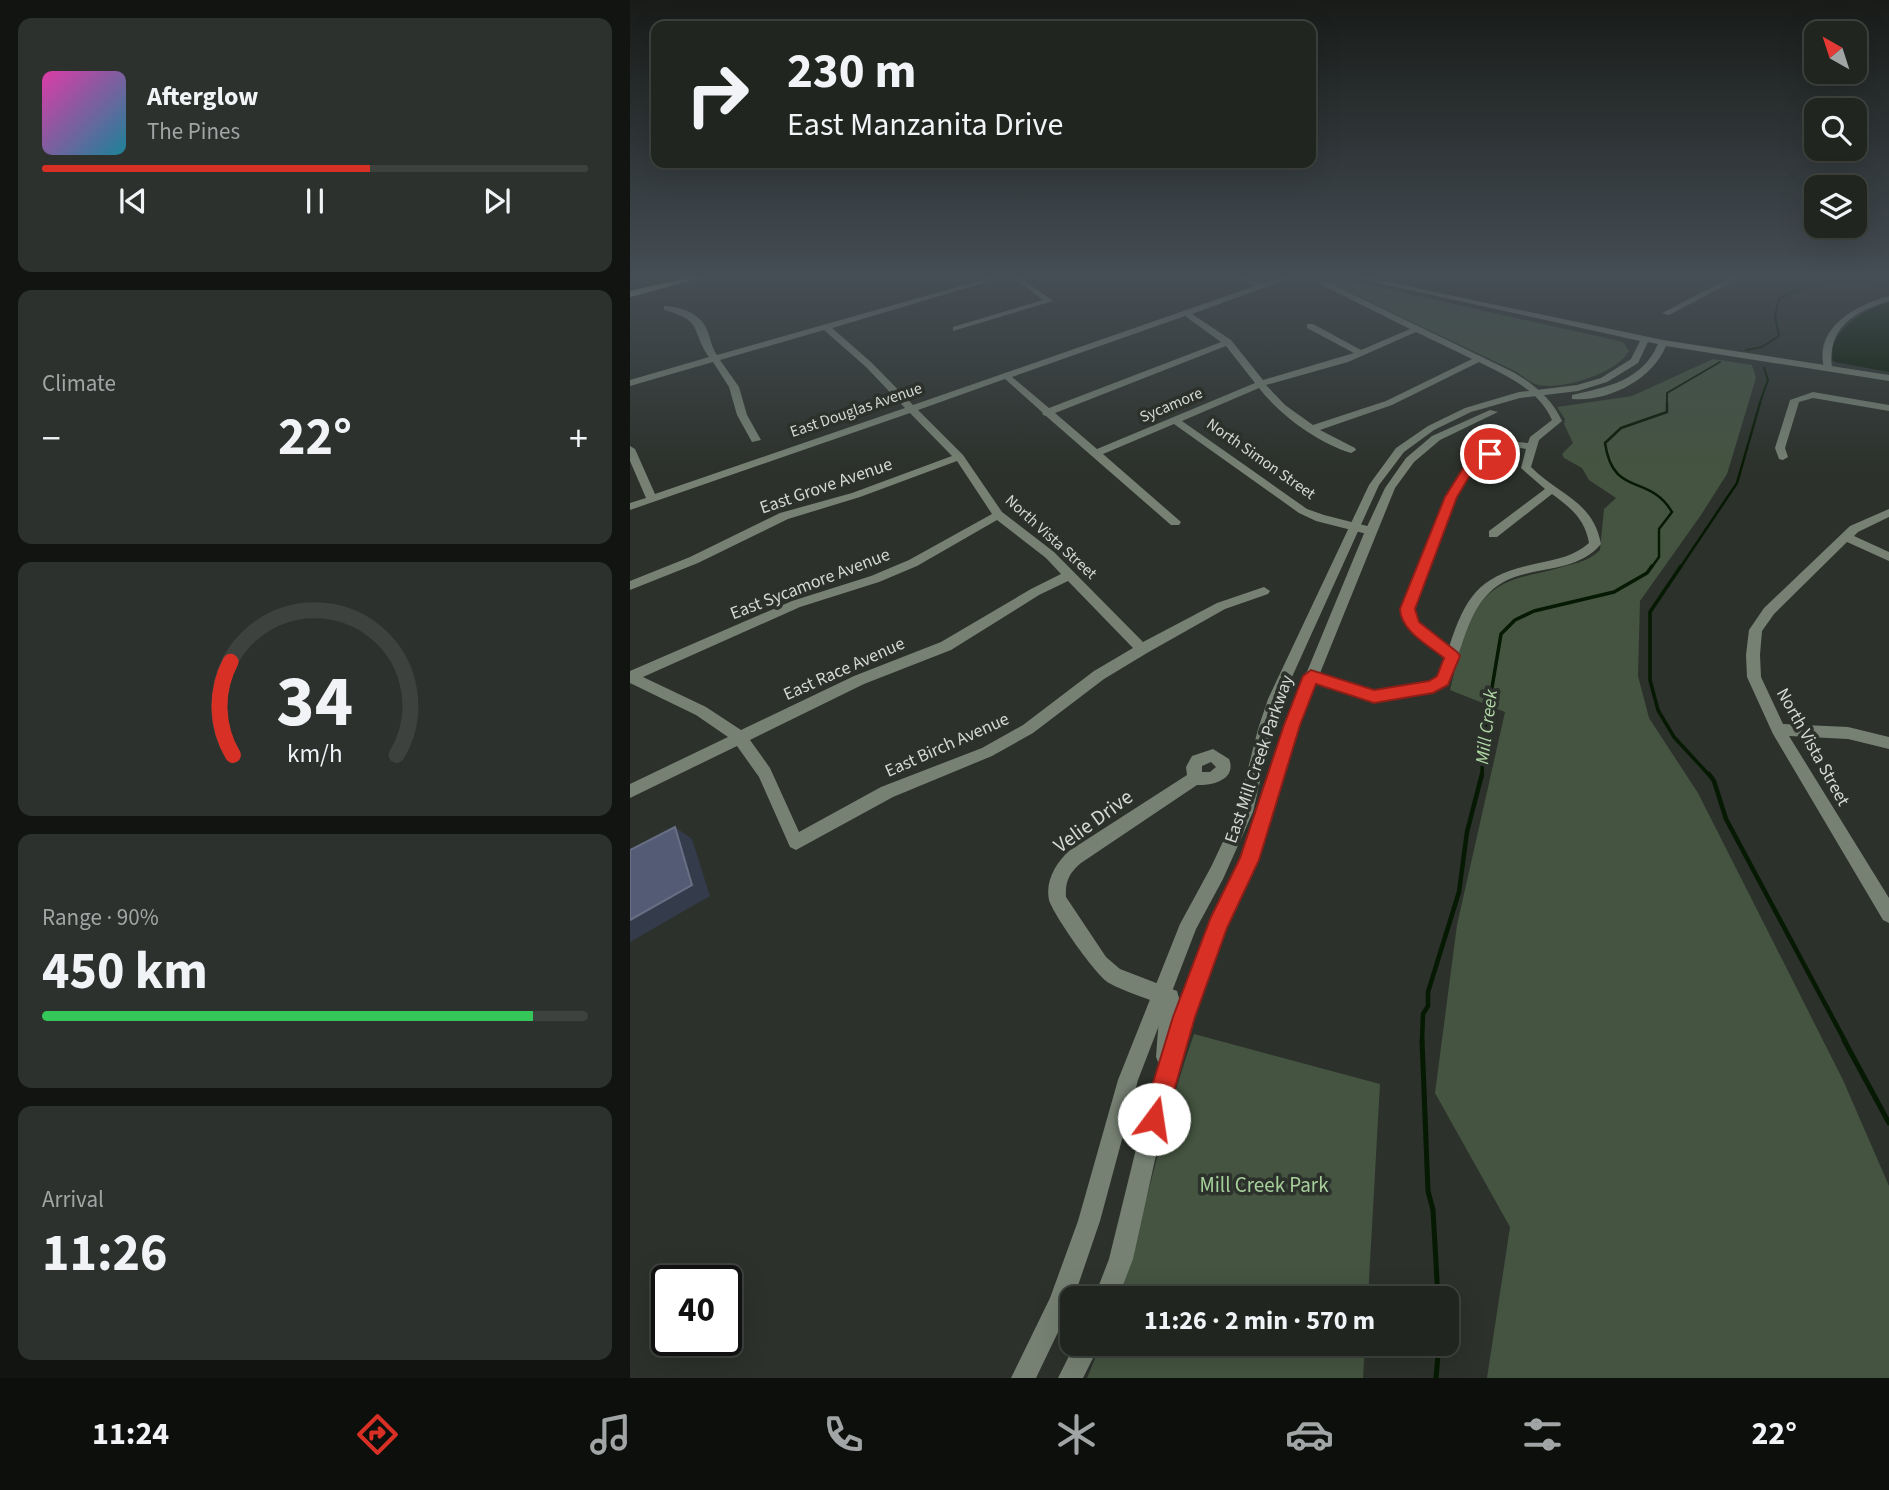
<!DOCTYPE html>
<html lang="en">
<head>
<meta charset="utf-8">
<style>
  :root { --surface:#212520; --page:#2d312d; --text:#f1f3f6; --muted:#a2a5a5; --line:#3e423e; --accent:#d93025 }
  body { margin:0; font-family:"Source Sans 3",sans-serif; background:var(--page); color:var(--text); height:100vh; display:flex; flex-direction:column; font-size:26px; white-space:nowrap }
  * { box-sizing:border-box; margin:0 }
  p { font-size:23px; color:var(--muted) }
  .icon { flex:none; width:38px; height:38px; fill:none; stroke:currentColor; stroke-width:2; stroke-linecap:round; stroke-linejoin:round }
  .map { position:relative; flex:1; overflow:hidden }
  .drawer { display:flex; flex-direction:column; gap:18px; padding:18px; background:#121412; width:630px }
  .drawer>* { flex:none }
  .top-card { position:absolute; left:21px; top:21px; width:665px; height:147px; border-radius:14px; box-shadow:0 7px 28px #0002,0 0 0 2px var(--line); background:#212520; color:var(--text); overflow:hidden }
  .needle { width:46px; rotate:321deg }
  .buttons { position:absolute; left:1174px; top:21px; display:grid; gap:14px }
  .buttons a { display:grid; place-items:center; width:63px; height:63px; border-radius:14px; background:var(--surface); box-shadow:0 7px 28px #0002,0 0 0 2px var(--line); font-size:35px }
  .speed { position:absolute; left:21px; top:1265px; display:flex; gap:14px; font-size:35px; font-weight:700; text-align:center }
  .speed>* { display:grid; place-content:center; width:91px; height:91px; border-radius:50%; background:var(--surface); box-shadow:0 7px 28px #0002,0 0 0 2px var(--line); line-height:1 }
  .speed .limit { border:4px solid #111; border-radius:10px; background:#fff; color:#111 }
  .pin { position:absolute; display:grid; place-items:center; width:60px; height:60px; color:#fff; margin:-30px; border:4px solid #fff; border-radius:50%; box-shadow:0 2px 7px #0007 }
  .me { position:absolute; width:77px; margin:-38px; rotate:14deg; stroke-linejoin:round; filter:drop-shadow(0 0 5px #0008) }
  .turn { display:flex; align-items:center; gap:24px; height:147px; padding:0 21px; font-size:32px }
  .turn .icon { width:91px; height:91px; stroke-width:2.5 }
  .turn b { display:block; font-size:49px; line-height:60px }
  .big { font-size:52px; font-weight:700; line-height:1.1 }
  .drawer .card { flex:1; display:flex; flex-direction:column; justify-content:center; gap:10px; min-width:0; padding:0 24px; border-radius:14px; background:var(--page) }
  .drawer .dial { align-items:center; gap:0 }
  .dial svg { height:182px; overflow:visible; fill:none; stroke:var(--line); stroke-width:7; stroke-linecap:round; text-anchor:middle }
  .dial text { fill:var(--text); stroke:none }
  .song { display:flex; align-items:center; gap:21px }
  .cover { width:84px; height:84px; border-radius:10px; background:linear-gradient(135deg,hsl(320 70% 55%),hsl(190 70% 35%)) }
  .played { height:7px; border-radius:4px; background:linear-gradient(90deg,var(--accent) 60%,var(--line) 60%) }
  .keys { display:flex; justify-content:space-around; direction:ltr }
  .heat { display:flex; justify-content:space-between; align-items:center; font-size:38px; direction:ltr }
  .charge { height:10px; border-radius:5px; background:linear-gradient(90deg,#34c759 90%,var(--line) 0) }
  .trip { position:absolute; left:430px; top:1286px; width:399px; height:70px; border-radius:14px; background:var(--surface); box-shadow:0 7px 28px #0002,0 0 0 2px var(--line); font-weight:700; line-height:70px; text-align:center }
  .dock { display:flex; height:112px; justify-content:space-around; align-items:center; background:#0d0f0d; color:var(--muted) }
  .dock .icon { width:49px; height:49px }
  .dock .active { color:var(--accent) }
  .dock b { font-size:32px; color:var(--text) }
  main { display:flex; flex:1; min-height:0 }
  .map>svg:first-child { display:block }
</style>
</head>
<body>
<main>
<section class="drawer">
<div class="card">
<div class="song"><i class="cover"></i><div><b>Afterglow</b><p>The Pines</p></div></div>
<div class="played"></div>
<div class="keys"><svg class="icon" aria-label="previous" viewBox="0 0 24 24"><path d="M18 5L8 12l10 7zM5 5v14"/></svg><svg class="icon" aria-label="pause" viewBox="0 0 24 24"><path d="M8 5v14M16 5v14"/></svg><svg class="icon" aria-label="next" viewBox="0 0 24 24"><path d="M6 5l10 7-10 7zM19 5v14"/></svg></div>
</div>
<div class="card"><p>Climate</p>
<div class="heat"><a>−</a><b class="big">22°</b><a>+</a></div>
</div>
<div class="card dial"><svg viewBox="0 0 100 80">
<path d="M14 69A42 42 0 1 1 86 69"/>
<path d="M14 69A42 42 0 0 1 13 28" stroke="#d93025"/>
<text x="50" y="56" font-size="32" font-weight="700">34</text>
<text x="50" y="72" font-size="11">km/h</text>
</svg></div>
<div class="card"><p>Range · 90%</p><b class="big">450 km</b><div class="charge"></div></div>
<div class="card"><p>Arrival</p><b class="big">11:26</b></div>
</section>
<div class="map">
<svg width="1259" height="1378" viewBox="0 0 1259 1378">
  <rect width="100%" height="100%" fill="#2c312b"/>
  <g fill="#445440">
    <path d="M686 276H699L989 341 994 343 999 351C987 373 933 390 909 385 901 384 892 375 885 371Z"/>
    <path d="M1083 359 1122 365 1126 378 1097 474 1071 515 1010 601 1008 676 1019 718 1068 793 1213 1080 1259 1186V1378H857L880 1227 805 1093 827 925 875 712 820 690C829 655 835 608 868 587 884 577 907 574 925 569 941 564 959 562 970 550L974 509 986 498 959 480 952 468 934 458 932 454 943 443 934 424 935 419 927 407 1002 396Z"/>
    <path d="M564 1034 750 1084 738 1298H488C516 1211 533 1121 564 1034Z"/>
    <polygon points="471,1344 735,1344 733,1378 457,1378"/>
  </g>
  <path fill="#061902" d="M1259 303V372L1205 362 1202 360C1203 355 1202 347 1204 343 1211 325 1241 306 1259 303Z"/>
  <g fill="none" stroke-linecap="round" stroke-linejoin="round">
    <g stroke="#061902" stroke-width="2">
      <path d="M1116 350 1132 347 1149 336 1145 316 1149 299C1183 279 1221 281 1259 279"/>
      <polyline points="1037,405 1037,393 1090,362"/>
      <polyline points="1129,405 1138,380 1134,368"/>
    </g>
    <g stroke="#061902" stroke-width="2.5">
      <path d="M1021 568 1029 557V529L1042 512C1019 473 983 498 975 443L991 428 1037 412V403"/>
      <polyline points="1050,568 1107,483 1130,403"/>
    </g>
    <g stroke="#061902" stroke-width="3.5">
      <polyline points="1051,566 1020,612 1020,680 1028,710 1044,737 1080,776"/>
      <polyline points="852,776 853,741 871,634 885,620 904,611 984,592 1017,573 1022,566"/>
    </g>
    <g stroke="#061902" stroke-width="4.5">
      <polyline points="1079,774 1084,781 1096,819 1215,1041"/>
      <polyline points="792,1041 793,1014 798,1006 798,992 829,892 837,832 852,774"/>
    </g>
    <g stroke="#061902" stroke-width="5">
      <polyline points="792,1040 798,1191 803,1210 808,1298"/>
      <polyline points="1214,1040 1259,1123"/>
      <polyline points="806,1378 809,1344"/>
    </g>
    <g fill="#768173" fill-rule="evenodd">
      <path d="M366 276H377L202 328 242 363 283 405 625 286 607 276H615L632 284 656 276H666L562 314 601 340 633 380 724 353 677 328V324H683L731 350 780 329 688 283 695 281 883 372C904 384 922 399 932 421L909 440 901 467C929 495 963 501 971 544 943 578 890 562 860 592 835 616 832 654 817 684L802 691 743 702 676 680 674 676 676 672 681 671 743 690 799 681 807 676 815 658C797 645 775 633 772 609L816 497 837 463 875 441 898 443 900 437 922 420C909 390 877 376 849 362L762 405 690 430 725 448 726 450 721 453C687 442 651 416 629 388L552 421 677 509 694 515 745 528V534L741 535 686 521 669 513 544 424 473 454 551 522 549 525H541L416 416 413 415 412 412 375 379 288 410 333 455 372 512 424 552 513 642 587 603 634 587 640 591 638 594 595 609 517 653 474 679 403 733 362 756 263 797 166 850 160 847 129 777 107 746 0 798V784L98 737 66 715 0 683V671L162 601 241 576 279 560 362 514 327 461 230 497 158 519 68 563 0 590V581L60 557 150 513 222 493 322 456 280 413 0 510V503L16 498 0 461V446L5 449 25 494 275 408 236 367 194 330 90 360 109 387 117 415 131 440 122 442 107 415 99 387 83 362 0 386V380L79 357C60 329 74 321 34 310V306C48 306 66 312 74 324 80 333 80 345 87 355ZM555 316 591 342 419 408 382 377ZM786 332 842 359 756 401 683 425 655 405 636 385 718 362ZM596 346 625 383 467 449 425 413ZM881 446 896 449 891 468 915 489 859 531V537H867L922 494C941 508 955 519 959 543 944 556 928 559 909 563 851 575 837 592 819 647 804 637 788 627 784 609L826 497 845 467ZM367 520 416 558 431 574 401 589 311 642 224 676 111 730 76 707 13 677 170 607 249 582 287 566ZM438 581 503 648 464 671 393 725 352 748 251 787 169 832 140 768 120 740 234 684 321 650 409 595Z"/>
      <polygon points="381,276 388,276 423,301 323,331 323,327 413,300"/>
      <polygon points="1104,276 1113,276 1039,315 1032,313"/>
      <path d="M1259 296V301C1224 312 1197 327 1202 368L1195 370C1182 328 1226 305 1259 296Z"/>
      <polygon points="1183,392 1259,405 1259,411 1183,398 1169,402 1155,448 1158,457 1153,460 1149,459 1145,448 1160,400"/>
      <polygon points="1259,509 1259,517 1228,532 1224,536 1259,552 1259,561 1217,542 1144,614 1132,631 1130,655 1131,677 1153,724 1218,727 1259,737 1259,749 1218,739 1159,736 1259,898 1259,923 1253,920 1143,734 1117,677 1116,655 1119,630 1134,608 1220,526"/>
      <path d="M583 749 599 759C607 779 583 786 567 785L451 863C439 873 435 882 436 897L476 957 490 969 547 991 549 998 546 1057 543 1064 536 1067 529 1064 526 1057 530 1004C514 997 495 992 479 983 466 976 423 914 419 900 415 881 426 863 439 851L557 775 556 767 562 756ZM581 762 586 767 580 772H572V766Z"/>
    </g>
    <g fill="#768173" fill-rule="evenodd">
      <path d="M716 276H729L1033 340 1259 375V381L1036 346C1022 380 978 402 942 399V395C977 387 1012 381 1028 344L1018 342 1008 363 977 382 948 391 890 398 841 412 804 430 774 452 749 485 652 699 642 729 623 812 593 879 566 929 508 1080 470 1221 442 1303 406 1378H381L420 1298 448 1221 488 1080 550 924 581 867 607 812 628 729 638 699 739 485 766 448 798 426 835 408 889 392 947 385 971 378 1001 359 1010 341Z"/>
      <polygon points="860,410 868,412 810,440 784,462 765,488 669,725 627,860 596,927 564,1017 540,1092 503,1259 488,1298 464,1298 479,1259 520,1092 544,1017 582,918 611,858 655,725 735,531 755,488 776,458 802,436"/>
      <polygon points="445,1344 470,1344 453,1378 428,1378"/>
    </g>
    <polygon fill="#bcd2b6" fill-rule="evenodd" points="64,276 79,276 0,297 0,291"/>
  </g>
  <polygon fill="#343b4b" points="45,827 62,839 80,896 0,942 0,920"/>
  <polygon fill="#545c75" stroke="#686f84" stroke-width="2" points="45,827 62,885 0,920 0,850"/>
  <linearGradient id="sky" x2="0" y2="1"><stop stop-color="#181b18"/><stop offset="0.59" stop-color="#454e55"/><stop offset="1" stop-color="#454e55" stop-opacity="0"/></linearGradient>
  <rect width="1259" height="469" fill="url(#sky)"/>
  <path fill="#d93025" stroke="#8d1f18" stroke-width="2" d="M856 451 866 454 845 467 827 497 785 609 789 622 827 652 830 656 818 685 803 693 744 703 686 684 670 725 629 860 597 928 565 1017 536 1119 532 1128 524 1131 515 1128 512 1119 543 1017 581 917 610 858 654 725 673 676 681 670 744 690 799 681 807 676 814 658C798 645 771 631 770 609L815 497 837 462Z"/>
  <g text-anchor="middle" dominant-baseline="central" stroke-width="7" stroke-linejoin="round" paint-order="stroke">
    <g font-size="16" fill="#d5d8d5" stroke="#2c312b">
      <text transform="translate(541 405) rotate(-23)">Sycamore</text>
      <text transform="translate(226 410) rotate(-19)">East Douglas Avenue</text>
      <text transform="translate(631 459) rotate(35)">North Simon Street</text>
      <text transform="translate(421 537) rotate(42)">North Vista Street</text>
    </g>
    <g font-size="18" fill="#d5d8d5" stroke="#2c312b">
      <text transform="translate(196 486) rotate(-19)">East Grove Avenue</text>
      <text transform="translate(180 584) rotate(-21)">East Sycamore Avenue</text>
      <text transform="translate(214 669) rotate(-24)">East Race Avenue</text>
      <text transform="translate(317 745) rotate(-24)">East Birch Avenue</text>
      <text transform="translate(1183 747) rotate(61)">North Vista Street</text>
      <text transform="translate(629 759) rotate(-71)">East Mill Creek Parkway</text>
    </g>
    <g font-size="19" font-style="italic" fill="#b1daa6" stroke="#2c312b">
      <text transform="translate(857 727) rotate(-83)">Mill Creek</text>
    </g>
    <g font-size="21" fill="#d5d8d5" stroke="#2c312b">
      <text transform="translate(463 821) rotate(-36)">Velie Drive</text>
    </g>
    <g font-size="21" fill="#a6cf9b" stroke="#2c312b">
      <text x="634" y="1185">Mill Creek Park</text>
    </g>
  </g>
</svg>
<div class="buttons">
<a><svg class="needle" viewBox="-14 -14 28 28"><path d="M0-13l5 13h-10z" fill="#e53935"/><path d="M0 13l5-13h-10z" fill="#a2a5a5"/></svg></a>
<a><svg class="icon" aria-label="search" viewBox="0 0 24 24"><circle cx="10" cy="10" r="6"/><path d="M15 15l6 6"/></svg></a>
<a><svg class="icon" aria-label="layers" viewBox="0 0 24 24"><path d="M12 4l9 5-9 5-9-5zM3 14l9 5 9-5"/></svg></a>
</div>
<div class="speed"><div class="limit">40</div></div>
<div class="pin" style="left:860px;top:454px;background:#d93025"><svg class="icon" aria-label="arrive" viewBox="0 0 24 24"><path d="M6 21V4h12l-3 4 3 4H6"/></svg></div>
<svg class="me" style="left:524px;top:1119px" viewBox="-20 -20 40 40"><circle r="19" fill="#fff"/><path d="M0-13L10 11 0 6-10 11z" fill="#d93025"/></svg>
<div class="trip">11:26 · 2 min · 570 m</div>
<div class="top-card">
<div class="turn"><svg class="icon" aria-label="right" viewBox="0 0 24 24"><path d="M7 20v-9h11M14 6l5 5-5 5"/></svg><div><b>230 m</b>East Manzanita Drive</div></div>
</div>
</div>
</main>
<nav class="dock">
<b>11:24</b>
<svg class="icon active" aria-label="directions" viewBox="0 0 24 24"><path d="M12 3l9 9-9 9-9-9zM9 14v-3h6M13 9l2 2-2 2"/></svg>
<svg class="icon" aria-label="music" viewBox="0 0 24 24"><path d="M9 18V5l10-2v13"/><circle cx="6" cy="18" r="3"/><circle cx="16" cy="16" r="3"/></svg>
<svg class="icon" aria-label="phone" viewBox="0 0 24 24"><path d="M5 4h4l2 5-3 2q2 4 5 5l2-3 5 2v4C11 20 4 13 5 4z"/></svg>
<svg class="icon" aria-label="climate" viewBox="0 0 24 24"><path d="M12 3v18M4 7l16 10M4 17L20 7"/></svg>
<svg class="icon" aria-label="car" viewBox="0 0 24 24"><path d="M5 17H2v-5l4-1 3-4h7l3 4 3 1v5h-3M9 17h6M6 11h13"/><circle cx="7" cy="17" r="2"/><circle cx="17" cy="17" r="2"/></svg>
<svg class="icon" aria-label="filters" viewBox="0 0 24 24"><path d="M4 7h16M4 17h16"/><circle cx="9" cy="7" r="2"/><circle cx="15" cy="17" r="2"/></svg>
<b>22°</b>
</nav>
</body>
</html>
